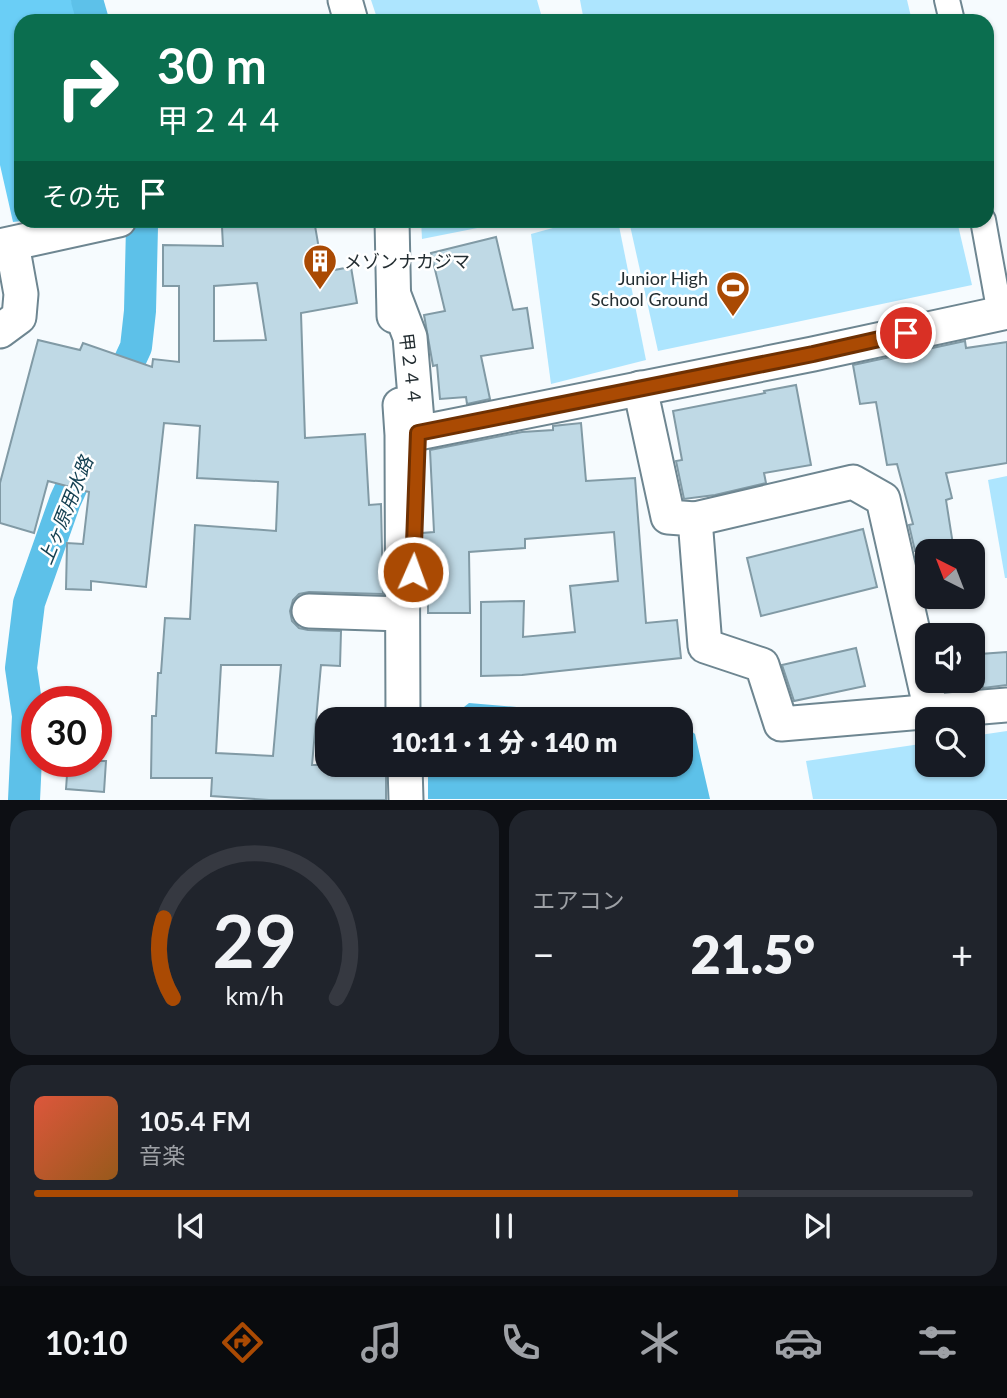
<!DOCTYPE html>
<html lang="ja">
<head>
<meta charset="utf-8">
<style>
  :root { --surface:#171b24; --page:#20242c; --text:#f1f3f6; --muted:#9ea1a6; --line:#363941; --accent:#aa4a03 }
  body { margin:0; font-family:Lato,"Noto Sans JP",sans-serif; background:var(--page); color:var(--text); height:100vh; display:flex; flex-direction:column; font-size:26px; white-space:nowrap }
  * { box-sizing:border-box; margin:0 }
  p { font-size:23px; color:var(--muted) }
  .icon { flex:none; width:38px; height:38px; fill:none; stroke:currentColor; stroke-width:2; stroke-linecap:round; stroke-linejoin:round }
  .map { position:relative; height:800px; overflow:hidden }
  .details { display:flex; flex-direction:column; gap:10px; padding:10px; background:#0d0f14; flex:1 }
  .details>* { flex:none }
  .banner { position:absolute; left:14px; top:14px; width:980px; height:214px; border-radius:21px; box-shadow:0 2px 5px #0004; background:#0b6e4f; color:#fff; overflow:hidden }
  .needle { width:46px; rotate:318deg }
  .buttons { position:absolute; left:915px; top:539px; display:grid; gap:14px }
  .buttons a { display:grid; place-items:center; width:70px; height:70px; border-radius:14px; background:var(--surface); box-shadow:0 2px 5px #0004; font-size:35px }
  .speed { position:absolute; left:21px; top:686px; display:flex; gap:14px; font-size:35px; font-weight:700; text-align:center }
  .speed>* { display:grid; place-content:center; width:91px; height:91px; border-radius:50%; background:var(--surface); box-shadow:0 2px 5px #0004; line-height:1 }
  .speed .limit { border:10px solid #d22; background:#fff; color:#111 }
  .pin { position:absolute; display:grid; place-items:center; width:60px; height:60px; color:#fff; margin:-30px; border:4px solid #fff; border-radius:50%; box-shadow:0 2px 7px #0007 }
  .me { position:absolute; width:77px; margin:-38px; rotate:2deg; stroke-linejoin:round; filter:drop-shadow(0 0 5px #0008) }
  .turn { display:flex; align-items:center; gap:24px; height:147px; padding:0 28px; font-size:32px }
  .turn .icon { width:91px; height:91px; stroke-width:2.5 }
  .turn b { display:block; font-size:49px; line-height:60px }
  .then { display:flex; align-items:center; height:66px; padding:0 28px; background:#0003; gap:14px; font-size:26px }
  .big { font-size:52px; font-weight:800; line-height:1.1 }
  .details .widget { flex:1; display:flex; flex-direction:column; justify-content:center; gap:10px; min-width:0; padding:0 24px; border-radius:21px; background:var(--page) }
  .details .dial { align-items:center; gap:0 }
  .dial svg { height:182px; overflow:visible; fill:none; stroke:var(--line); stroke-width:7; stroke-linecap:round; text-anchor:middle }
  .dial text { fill:var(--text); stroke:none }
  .song { display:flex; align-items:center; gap:21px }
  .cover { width:84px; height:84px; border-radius:10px; background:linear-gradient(135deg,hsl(10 70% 55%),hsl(30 70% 35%)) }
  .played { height:7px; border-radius:4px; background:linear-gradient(90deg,var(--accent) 75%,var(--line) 75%) }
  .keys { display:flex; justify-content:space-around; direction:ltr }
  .heat { display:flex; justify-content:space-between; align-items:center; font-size:38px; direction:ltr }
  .details .tiles { flex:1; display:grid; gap:10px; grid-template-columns:1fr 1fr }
  .widget:last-child { grid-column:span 2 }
  .trip { position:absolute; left:315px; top:707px; width:378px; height:70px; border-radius:21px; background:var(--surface); box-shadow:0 2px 5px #0004; font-weight:800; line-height:70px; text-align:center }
  .tab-bar { display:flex; height:112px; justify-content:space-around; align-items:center; background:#090b0e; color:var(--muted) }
  .tab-bar .icon { width:49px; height:49px }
  .tab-bar .active { color:var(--accent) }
  .tab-bar b { font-size:32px; color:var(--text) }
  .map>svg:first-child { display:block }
</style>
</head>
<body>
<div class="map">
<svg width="1007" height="800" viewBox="0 0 1007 800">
  <rect width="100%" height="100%" fill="#f6fbfe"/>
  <g fill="#ade5fe">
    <polygon points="371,0 537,0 543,21 378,21"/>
    <polygon points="580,0 907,0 912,21 584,21"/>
    <polygon points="421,220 512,220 512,221 422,239"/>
    <polygon points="582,220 618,221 646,360 551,384 531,234"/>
    <polygon points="629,221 957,221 972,285 658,351"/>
    <polygon points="1007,476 1007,578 1005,578 988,480"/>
    <polygon points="1007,731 1007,799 813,799 806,761 927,743 928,765 973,765 973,736"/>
  </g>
  <polygon fill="#6acef6" points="0,0 71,0 78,21 21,21 22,221 13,222 0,165"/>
  <g fill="#5dc1e9">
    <polygon points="469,703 655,719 449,719"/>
    <polygon points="681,723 695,734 710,799 428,799 428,765 681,765"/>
  </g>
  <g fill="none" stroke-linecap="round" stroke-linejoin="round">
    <g stroke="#5dc1e9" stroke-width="32">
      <polyline points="87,0 93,21"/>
      <polyline points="112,399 136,347 140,311 142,227"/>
      <polyline points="24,800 28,716 21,668 29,603 65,501 89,449"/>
    </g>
  </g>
  <g fill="#bfd9e5" stroke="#819aa5" stroke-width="2" fill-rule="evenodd">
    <path d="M271 220H314L323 272 351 267 357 303 301 313 305 438 365 434 369 505 381 504 383 594 309 592 299 594 293 600 290 611 292 621 299 628 308 630 341 631 340 666 321 665 312 765H386V800H269L211 796 212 778H151L152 716H156L158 673H161L165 618 190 619 195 525 276 531 278 482 197 478 200 426 164 423 146 587 91 581V590L66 589 67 543 83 544 89 492 48 481 34 533 0 523V483L38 340 80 350 83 343 152 367 153 359 179 362V286H163V245L223 246 222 227 271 223ZM257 283 266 340 214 341V286ZM221 665H281L273 756 216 753Z"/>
    <polygon points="496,237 513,310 527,308 533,348 481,356 490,399 467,404 466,397 440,399 437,365 433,366 424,315 445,311 431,253"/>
    <polygon points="965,341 966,348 1007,342 1007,463 946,473 952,498 946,500 954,551 915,551 909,525 913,524 897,464 887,465 876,402 860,404 853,365"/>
    <polygon points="796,385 811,465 764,473 766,483 715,495 684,499 676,461 682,460 673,411 765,393 764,391"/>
    <polygon points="581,423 586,481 635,478 646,623 677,620 681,658 522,675 481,676 481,602 524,601 523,637 575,632 570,586 618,581 614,532 525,539 525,548 469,552 470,613 428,613 428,602 422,602 422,533 434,532 430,450 522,432 553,430 553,426"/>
    <polygon points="863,529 877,587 761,616 747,558"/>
    <polygon points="856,648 865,686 794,701 782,665"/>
    <polygon points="1007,652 1007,685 983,688 980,654"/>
    <polygon points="68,761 106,761 104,792 66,789"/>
  </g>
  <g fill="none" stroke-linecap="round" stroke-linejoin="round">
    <g stroke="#6e8691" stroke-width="28">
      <g id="pedestrian">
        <polyline points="947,0 952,21"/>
        <polyline points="983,220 1000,314"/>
      </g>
    </g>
    <g stroke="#6e8691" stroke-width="37">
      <g id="minor">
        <polyline points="345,0 351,21"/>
        <polyline points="392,220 394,316"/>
        <polyline points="0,246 119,220"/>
        <polyline points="394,295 410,337 418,433 813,354 1007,312"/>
        <polyline points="0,331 19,317 21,294 12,244"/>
        <polyline points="640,388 668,517 695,519 705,646 762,665 781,724 1007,705"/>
        <polyline points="400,405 402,435 403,719"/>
        <polyline points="695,519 853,482 883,499 931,711"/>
        <polyline points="309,611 402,614"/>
        <polyline points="405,765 406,800"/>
      </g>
    </g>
    <use href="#pedestrian" stroke="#fff" stroke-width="24"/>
    <use href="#minor" stroke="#fff" stroke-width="33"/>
  </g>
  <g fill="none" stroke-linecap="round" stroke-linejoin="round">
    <g stroke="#6e3002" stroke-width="18">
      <polyline id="route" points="413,572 418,433 813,354 906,333"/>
    </g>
    <use href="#route" stroke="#aa4a03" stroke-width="12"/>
  </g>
  <defs>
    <g id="building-pin" transform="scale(1.75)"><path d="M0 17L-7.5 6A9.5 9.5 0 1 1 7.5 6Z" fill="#aa4a03" stroke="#fff"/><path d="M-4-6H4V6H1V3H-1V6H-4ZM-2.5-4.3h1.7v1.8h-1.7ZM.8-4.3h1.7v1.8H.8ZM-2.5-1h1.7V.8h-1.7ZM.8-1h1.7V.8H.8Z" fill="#fff"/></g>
    <g id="stadium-pin" transform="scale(1.75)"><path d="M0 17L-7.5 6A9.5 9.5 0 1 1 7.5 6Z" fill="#aa4a03" stroke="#fff"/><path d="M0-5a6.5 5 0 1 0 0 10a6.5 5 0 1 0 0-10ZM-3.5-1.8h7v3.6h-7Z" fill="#fff"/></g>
  </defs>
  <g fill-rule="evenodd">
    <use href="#building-pin" x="320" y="261"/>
    <use href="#stadium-pin" x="733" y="288"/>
  </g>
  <g text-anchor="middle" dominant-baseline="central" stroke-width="5" stroke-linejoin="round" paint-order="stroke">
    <g font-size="18" fill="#242e32" stroke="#fff" text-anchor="start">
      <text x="344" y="261">メゾンナカジマ</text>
      <text x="708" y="278" text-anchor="end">Junior High<tspan x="708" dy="21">School Ground</tspan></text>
    </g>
    <g font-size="18" fill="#242e32" stroke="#fff">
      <text transform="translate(411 369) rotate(83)">甲２４４</text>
    </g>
    <g font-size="19" font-style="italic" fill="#154152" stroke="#fff">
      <text transform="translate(65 510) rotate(-68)">上ヶ原用水路</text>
    </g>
  </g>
</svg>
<div class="buttons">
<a><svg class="needle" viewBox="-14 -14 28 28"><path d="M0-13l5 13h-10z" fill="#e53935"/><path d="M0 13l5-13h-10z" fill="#9ea1a6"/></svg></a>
<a><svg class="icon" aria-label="sound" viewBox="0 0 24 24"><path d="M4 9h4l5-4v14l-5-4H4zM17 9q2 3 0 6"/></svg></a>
<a><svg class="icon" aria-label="search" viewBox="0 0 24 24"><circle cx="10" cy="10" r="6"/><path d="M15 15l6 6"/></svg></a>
</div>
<div class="speed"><div class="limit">30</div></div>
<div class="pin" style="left:906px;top:333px;background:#d93025"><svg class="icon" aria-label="arrive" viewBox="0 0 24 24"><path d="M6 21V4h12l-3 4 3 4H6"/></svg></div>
<svg class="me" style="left:413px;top:572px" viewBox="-20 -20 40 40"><circle r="17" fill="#aa4a03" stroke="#fff" stroke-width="3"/><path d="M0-11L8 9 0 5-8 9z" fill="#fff"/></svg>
<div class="trip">10:11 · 1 分 · 140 m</div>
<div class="banner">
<div class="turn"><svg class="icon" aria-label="right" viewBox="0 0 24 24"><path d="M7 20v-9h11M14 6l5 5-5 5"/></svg><div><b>30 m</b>甲２４４</div></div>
<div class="then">その先<svg class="icon" aria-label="arrive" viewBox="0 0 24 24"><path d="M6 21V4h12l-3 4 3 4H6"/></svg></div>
</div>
</div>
<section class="details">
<div class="tiles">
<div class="widget dial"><svg viewBox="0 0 100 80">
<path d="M14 69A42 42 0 1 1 86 69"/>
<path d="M14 69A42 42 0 0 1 10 34" stroke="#aa4a03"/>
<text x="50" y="56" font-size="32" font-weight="700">29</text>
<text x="50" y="72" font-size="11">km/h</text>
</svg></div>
<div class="widget"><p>エアコン</p>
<div class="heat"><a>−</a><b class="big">21.5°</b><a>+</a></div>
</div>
<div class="widget">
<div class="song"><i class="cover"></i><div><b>105.4 FM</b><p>音楽</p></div></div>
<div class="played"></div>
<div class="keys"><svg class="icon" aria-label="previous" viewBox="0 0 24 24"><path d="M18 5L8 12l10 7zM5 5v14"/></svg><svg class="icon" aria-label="pause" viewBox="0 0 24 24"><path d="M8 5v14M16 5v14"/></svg><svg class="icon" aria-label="next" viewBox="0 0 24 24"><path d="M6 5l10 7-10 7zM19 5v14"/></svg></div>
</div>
</div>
</section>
<nav class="tab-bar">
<b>10:10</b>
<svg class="icon active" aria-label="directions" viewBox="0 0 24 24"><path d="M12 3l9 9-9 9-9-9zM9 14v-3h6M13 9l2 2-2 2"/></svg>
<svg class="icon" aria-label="music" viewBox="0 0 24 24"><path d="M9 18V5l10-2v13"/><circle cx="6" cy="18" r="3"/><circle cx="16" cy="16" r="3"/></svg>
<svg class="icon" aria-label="phone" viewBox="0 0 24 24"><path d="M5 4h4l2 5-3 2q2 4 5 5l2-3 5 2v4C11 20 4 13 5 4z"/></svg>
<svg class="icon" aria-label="climate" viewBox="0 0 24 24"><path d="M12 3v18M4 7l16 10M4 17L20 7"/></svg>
<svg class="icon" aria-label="car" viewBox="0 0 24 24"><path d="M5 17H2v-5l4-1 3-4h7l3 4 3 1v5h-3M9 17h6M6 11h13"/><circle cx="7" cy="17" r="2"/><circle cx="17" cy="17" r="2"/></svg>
<svg class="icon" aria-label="filters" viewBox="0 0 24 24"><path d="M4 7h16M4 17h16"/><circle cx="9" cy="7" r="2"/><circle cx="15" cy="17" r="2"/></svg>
</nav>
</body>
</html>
